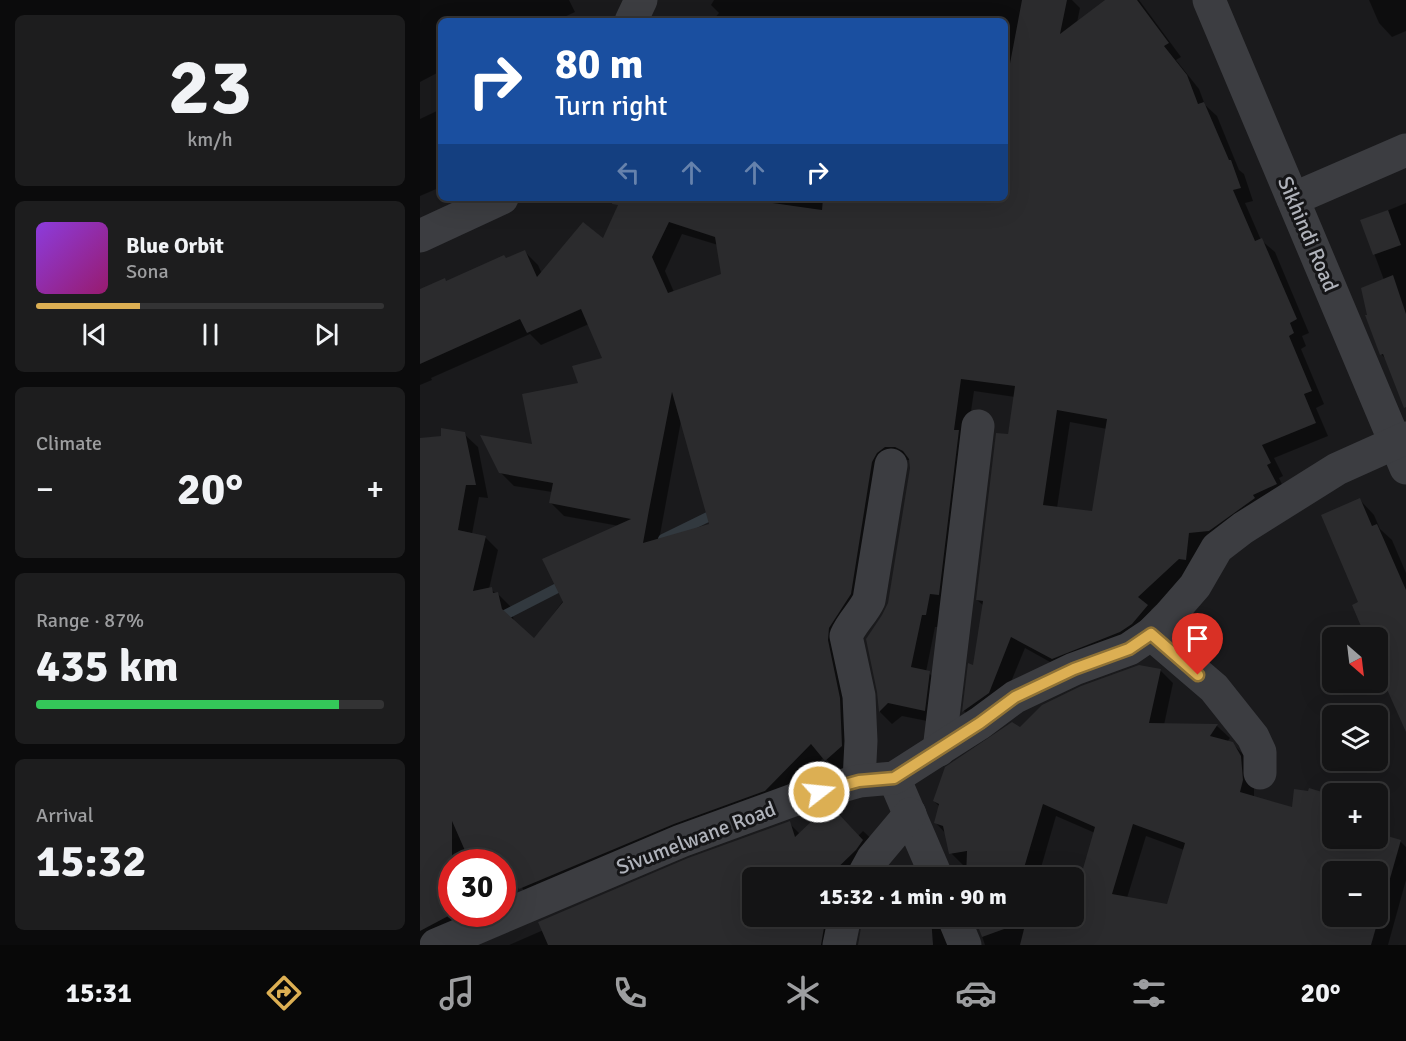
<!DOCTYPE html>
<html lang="en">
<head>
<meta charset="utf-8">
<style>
  :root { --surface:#141415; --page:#1d1d1e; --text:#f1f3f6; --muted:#9d9ea0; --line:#333334; --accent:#dcaf53 }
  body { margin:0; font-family:Signika,sans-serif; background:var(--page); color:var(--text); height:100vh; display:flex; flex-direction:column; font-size:22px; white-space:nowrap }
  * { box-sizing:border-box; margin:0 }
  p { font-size:20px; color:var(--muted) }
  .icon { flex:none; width:33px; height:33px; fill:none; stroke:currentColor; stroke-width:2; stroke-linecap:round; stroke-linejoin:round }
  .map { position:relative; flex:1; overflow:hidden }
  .panel { display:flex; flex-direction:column; gap:15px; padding:15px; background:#0b0b0c; width:420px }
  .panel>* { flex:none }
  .top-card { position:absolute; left:18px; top:18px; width:570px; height:183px; border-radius:9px; box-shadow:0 6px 24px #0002,0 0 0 2px var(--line); background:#1a4fa0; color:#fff; overflow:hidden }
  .needle { width:39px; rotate:152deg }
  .fabs { position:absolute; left:902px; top:627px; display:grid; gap:12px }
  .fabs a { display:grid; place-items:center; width:66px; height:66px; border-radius:9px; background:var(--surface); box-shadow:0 6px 24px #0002,0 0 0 2px var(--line); font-size:30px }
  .speed { position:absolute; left:18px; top:849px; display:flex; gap:12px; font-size:30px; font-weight:700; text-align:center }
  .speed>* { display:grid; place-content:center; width:78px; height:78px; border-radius:50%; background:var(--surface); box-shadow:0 6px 24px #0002,0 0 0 2px var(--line); line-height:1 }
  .speed .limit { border:9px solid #d22; background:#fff; color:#111 }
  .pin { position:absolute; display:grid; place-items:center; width:51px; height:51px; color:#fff; margin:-62px -26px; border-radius:50% 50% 50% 0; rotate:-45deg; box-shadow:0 0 6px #0007 }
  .pin .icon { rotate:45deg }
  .me { position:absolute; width:66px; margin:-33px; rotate:74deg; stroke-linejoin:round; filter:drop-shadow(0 0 4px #0008) }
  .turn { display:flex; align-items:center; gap:21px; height:126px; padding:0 18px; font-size:27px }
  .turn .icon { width:78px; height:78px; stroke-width:2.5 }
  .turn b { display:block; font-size:42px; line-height:51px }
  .lanes { display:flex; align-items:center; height:57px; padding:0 18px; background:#0003; justify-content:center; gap:30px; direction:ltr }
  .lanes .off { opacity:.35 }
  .big { font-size:45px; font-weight:700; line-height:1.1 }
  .panel .card { flex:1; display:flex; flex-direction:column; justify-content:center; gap:9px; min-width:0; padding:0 21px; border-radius:9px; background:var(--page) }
  .panel .dial { align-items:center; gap:0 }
  .dial b { font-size:78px; line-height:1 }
  .song { display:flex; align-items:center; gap:18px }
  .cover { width:72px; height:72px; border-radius:9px; background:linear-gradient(135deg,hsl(270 70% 55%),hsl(320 70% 35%)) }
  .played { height:6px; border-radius:3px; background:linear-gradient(90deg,var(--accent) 30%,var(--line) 30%) }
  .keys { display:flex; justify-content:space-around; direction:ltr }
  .heat { display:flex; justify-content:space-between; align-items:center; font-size:33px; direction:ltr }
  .charge { height:9px; border-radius:4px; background:linear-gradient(90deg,#34c759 87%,var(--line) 0) }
  .trip { position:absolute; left:322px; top:867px; width:342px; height:60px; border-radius:9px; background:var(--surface); box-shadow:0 6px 24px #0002,0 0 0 2px var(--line); font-weight:700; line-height:60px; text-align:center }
  .tab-bar { display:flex; height:96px; justify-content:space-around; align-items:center; background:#080808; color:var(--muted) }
  .tab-bar .icon { width:42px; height:42px }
  .tab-bar .on { color:var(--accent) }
  .tab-bar b { font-size:27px; color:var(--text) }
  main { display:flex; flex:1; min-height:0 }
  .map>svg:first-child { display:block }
</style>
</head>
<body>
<main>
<section class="panel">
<div class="card dial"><b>23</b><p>km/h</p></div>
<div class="card">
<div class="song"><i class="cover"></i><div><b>Blue Orbit</b><p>Sona</p></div></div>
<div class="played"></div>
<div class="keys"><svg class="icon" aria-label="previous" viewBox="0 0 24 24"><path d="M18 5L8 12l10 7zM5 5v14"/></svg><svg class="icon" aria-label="pause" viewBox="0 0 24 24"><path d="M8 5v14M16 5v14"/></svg><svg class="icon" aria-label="next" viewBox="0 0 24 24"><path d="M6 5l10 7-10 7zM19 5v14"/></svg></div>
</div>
<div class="card"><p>Climate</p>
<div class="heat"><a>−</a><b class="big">20°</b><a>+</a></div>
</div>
<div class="card"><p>Range · 87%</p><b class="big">435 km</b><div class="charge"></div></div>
<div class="card"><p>Arrival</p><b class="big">15:32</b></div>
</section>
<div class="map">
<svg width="986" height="945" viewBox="0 0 986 945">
  <rect width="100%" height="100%" fill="#1a1a1c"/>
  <g fill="#0007" fill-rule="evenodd">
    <polygon points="0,0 149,0 155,12 136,21 21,21 21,71 0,82"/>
    <path d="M294 0H652L660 8 657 23 688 0H719L761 57 756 60 779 89 785 105 797 116 819 170 824 174 833 201 825 203 841 240 855 252 889 333 882 336 886 346 881 349 904 404 896 408 908 436 854 458 863 476 859 478 868 497 772 571 731 610 739 619 646 671 605 648 581 706 557 724 544 711 550 665 555 667 564 606 557 600 595 397 554 391 519 627H515L506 672 509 673 522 686 517 723 482 716 472 724 460 712 459 692 464 615 469 603 491 468 490 460H478L443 607 434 759 419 772 404 757 358 803 114 901 90 875 82 881V862H32V914H42L41 915 47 926 0 945V439L44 434 58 447 68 498 59 497 52 534 65 537 78 550 69 589 78 594 91 607 94 622 114 640 199 526 144 516 131 503 132 492 94 486 80 472 114 446 160 385 184 359 169 324 121 345 110 334 11 378 12 380 0 385V290L27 282 105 252 118 265 122 274 183 241 203 198H585V21H292L299 13 291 5ZM262 234 298 245 303 275 254 292 245 271ZM261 421 291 525 239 540 242 524ZM650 422 687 429 674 513 637 508Z"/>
    <polygon points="949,0 986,0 986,31 972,37 959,23"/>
    <polygon points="21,109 21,187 0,196 0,119"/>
    <polygon points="986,203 986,403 967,360 961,354 964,280 942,221"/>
    <polygon points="940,500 954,515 960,529 972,540 986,573 986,729 962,674 957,672 957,638 943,638 946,633 940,603"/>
    <path d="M740 670 753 683 744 725 797 726 810 738 807 742 813 744 826 757 834 771V797L873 808 912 796V838H957V835L980 841 986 847V880L968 945H565L555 916H654V900L675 833 636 816 618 878H547L548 866H544L531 853 526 834 516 823 520 807 514 801 601 729ZM726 836 764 850 748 906 707 898ZM912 872H957V916H912Z"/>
    <polygon points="369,823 380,834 438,836 443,831 456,843 441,878 333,878 333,916 424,916 415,945 89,945"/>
    <polygon points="473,866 485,878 466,878"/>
    <polygon points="445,916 519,916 531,945 440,945"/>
  </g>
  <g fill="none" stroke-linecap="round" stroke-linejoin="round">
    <g stroke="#32393f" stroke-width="10">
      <polyline points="243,539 298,512"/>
      <polyline points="75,620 149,582"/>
    </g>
  </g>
  <g fill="#2b2b2d" fill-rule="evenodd">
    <path d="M602 0H647L640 34 685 0H717L749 43 744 46 767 75 778 104 784 102 809 160H811L821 188 813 190 835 241 842 238 877 319 870 323 874 333 869 336 892 391 884 394 896 423 842 445 851 463 847 465 857 484 833 495 835 498 789 531 769 533 766 560 759 559 718 597 728 605 712 624 700 632 632 659 591 637 569 693 542 712 548 663 553 665 563 601 556 600 576 433 588 434 595 386 541 379 534 430H539L519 595 510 594 506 615H502L491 667 510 671 505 711 468 703 459 712 457 692 446 639 462 615 468 603 490 468 489 459 483 451 475 447H465L457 453 452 462 431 594 409 628 408 640 420 698 422 746 405 761 391 744 345 791 254 824 99 889 82 867V862H50L32 821V914L0 931V438L21 436V428L45 432 56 485H46L38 530 66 536 53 591 72 587 73 593 78 592 82 609 114 638 143 602 122 559 211 519 129 503 133 483 79 473 60 435 112 444 102 394 158 383 152 366 182 358 161 309 107 333 100 319 0 364V289L25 278 26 281 84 255 86 258 105 250 117 277 163 222 183 238 198 205 192 204 193 198H318L402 210 403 198H585V74H588ZM249 222 295 237 301 274 248 293 232 257ZM252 392 289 524 223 543 229 510ZM637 410 687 419 672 511 623 505Z"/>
    <polygon points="968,210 981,245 953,255 940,220"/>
    <polygon points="973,275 986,314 986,407 984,408 963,354 960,355 945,315 947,315 941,288"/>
    <polygon points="940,498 952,526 957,524 986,590 986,732 957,667 957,638 946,638 932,605 938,602 901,515"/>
    <path d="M719 665 741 669 729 723 798 724 790 736 813 742 821 756 823 780 820 792 872 807 874 789 888 791 889 788 912 795V838H957V833L981 840 951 945H600L606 921 562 937 554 916H654V885L658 886 675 827 623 804 601 878H546L547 851 529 854 523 826 514 823 519 804 513 801 525 767 592 722 600 727 622 705 661 686ZM713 824 765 843 747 904 692 894ZM912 872H957V916H912Z"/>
    <polygon points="414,809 443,840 436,850 407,878 333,878 333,916 406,916 401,945 128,945 118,922 268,858 370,821 375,837 396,817"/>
    <polygon points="443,916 511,916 513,945 438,945"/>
  </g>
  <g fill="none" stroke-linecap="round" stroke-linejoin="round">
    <g stroke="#3c3d41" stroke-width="33">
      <polyline points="789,0 986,468"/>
      <polyline points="211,21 221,0"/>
      <polyline points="873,199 986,150"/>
      <polyline points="0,236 82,198"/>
      <polyline points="731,634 794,688 833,737 840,752 840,773"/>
      <polyline points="519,750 558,426"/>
      <polyline points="474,778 517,878"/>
      <path d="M439 781 441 741 439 696 426 636C432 622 443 613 449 600L471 465"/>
      <polyline points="442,878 453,858 490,814"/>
      <polyline points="533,916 545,945"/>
      <polyline points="16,945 261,841 379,798 439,781 474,778 560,723 595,697 654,669 709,649 731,634 748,617 775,586 797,548 823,528 917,469 986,438"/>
      <polyline points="419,945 425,916"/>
    </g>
  </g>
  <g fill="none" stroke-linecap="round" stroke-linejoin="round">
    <g stroke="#8f7236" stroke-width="15">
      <polyline id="route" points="399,792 439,781 474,778 560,723 595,697 654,669 709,649 731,634 778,675"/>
    </g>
    <use href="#route" stroke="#dcaf53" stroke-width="10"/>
  </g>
  <g text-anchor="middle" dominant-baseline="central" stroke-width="6" stroke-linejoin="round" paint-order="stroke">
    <g font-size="21" fill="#afb2ba" stroke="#151517">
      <text transform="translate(888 234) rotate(67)">Sikhindi Road</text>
      <text transform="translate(276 838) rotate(-21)">Sivumelwane Road</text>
    </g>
  </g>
</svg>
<div class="fabs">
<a><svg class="needle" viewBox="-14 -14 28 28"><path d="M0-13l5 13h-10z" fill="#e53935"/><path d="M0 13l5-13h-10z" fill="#9d9ea0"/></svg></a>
<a><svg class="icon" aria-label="layers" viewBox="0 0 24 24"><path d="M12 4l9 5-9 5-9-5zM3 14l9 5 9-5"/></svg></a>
<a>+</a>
<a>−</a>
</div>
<div class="speed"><div class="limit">30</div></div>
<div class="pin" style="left:778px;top:675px;background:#d93025"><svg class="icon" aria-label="arrive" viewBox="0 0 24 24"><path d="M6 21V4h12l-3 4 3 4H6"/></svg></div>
<svg class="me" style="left:399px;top:792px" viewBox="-20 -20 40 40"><circle r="17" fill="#dcaf53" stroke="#fff" stroke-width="3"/><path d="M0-11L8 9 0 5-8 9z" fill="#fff"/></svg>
<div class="trip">15:32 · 1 min · 90 m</div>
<div class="top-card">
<div class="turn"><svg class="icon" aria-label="right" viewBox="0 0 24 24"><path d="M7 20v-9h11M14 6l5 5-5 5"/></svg><div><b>80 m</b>Turn right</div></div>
<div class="lanes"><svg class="icon off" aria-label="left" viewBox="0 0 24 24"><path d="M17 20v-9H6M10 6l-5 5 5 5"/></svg><svg class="icon off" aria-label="ahead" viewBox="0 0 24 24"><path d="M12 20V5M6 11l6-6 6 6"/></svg><svg class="icon off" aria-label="ahead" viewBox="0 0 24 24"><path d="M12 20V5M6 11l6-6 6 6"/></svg><svg class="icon" aria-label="right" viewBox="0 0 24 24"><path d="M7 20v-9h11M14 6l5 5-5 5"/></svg></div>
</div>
</div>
</main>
<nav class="tab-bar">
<b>15:31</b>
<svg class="icon on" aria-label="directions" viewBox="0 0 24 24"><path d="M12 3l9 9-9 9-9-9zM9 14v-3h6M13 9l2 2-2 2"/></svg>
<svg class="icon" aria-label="music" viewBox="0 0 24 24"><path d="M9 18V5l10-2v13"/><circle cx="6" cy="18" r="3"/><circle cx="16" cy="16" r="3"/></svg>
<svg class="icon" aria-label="phone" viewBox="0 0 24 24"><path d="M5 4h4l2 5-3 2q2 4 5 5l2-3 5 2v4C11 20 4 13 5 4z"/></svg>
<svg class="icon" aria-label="climate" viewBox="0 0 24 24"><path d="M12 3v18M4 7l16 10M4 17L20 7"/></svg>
<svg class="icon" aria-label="car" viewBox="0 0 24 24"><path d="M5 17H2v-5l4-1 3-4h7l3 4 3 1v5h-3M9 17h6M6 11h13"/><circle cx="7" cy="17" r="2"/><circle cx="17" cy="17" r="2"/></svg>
<svg class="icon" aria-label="filters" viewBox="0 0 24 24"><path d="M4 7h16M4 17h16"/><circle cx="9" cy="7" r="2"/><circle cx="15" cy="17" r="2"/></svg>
<b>20°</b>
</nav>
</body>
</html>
